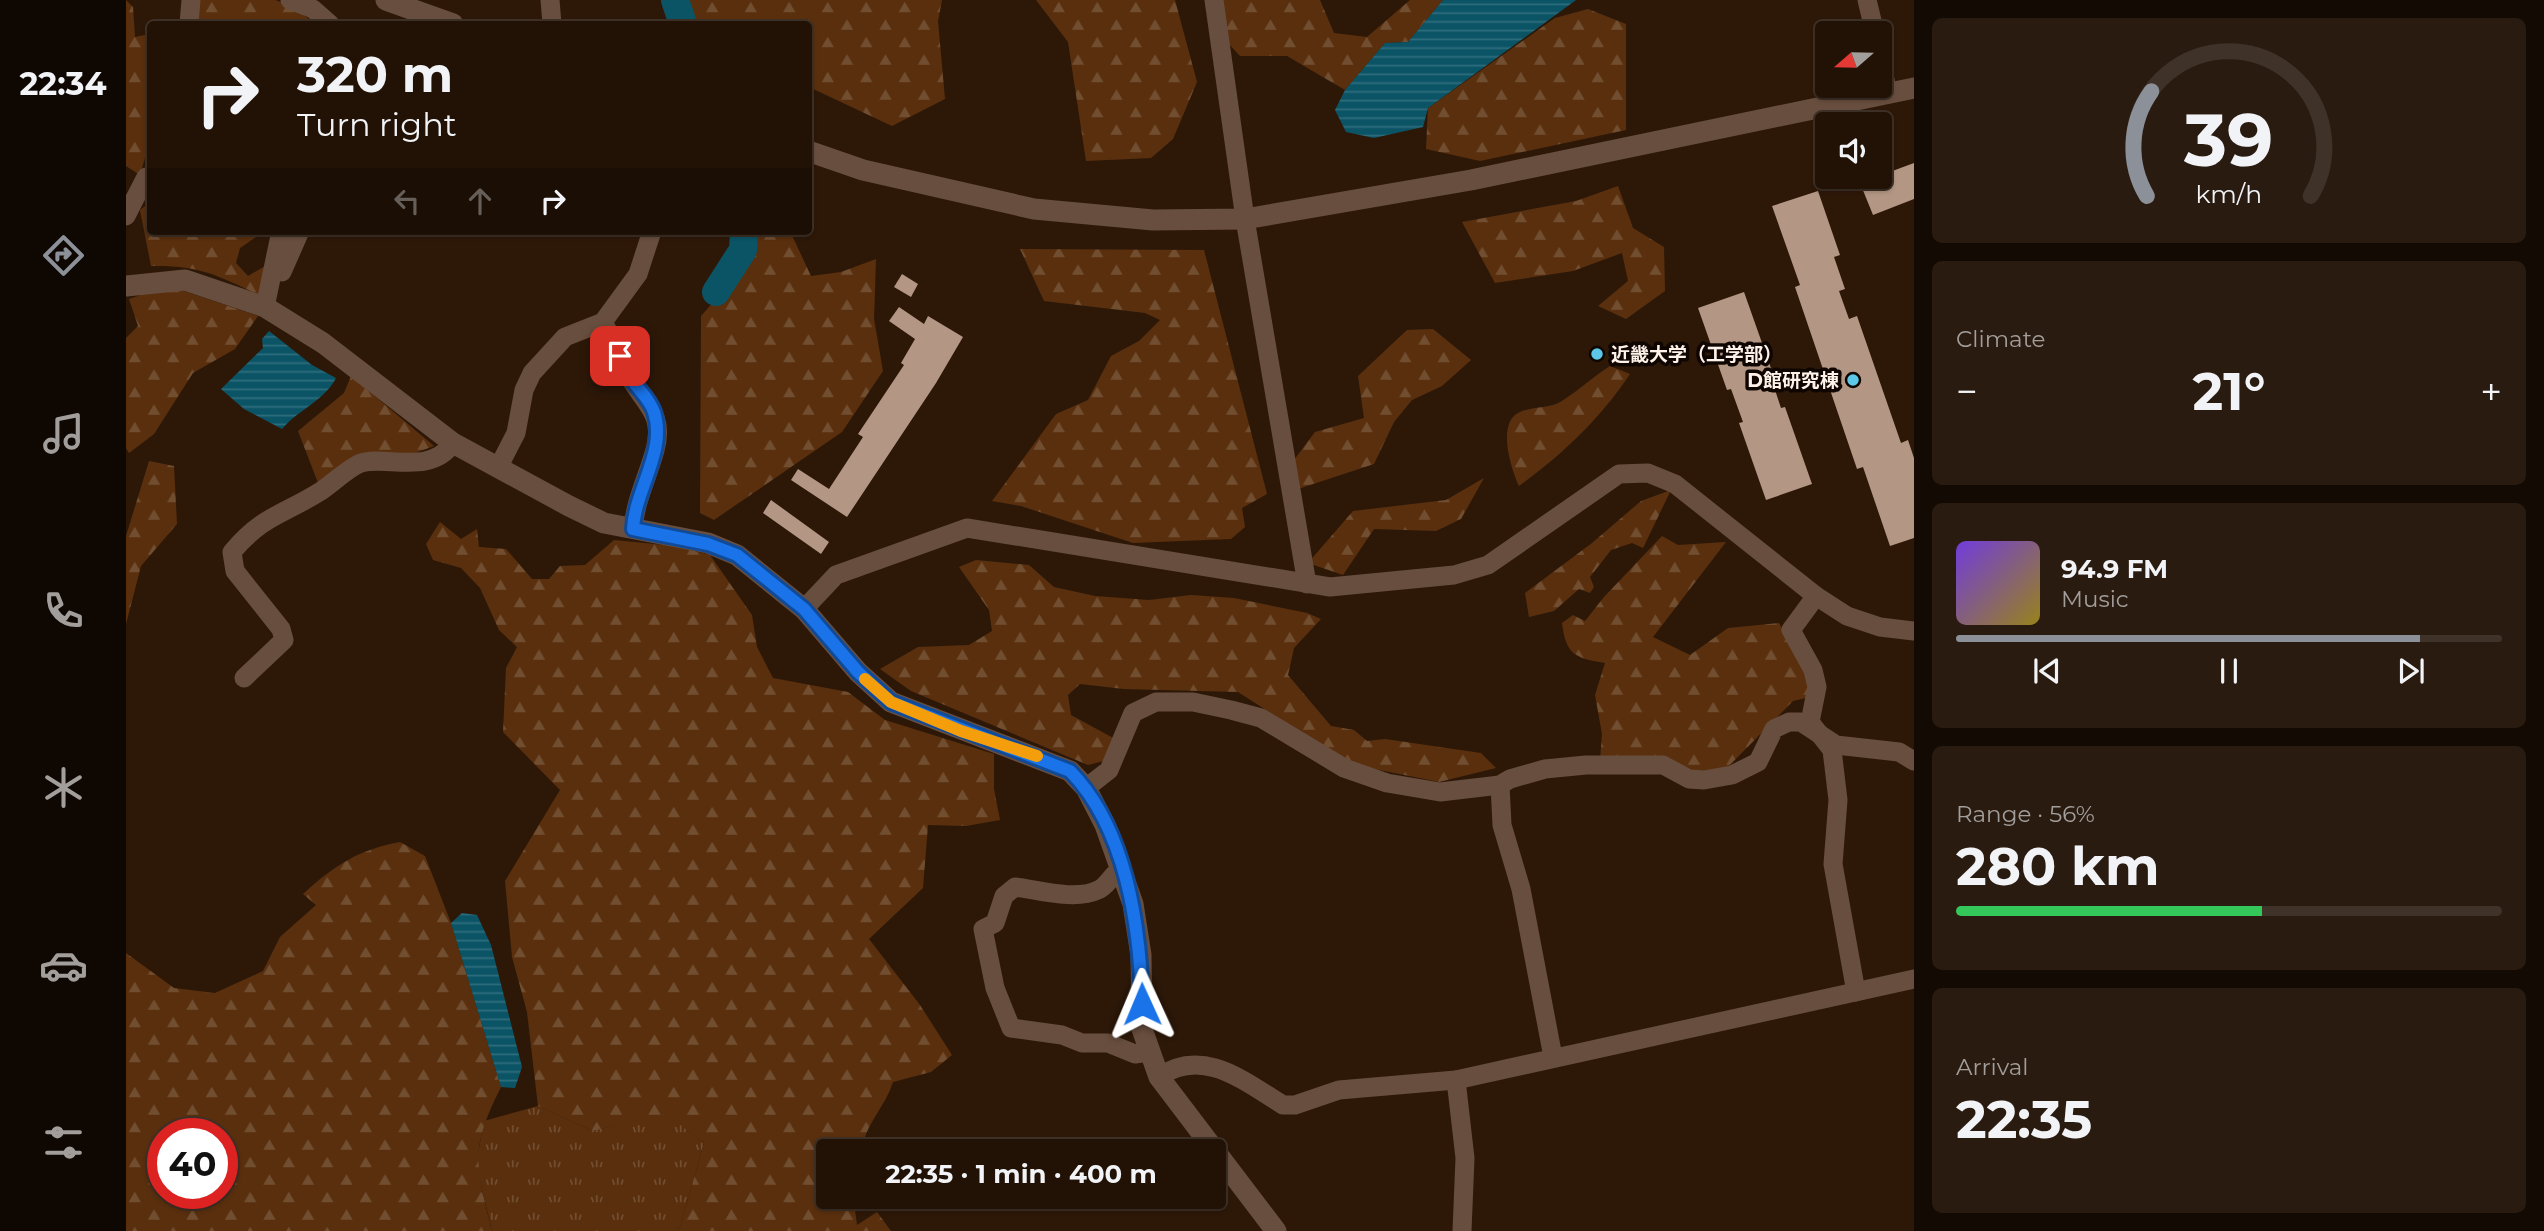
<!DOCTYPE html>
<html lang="en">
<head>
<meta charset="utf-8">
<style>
  :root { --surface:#221206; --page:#2a1b10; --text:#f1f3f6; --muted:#a29e9b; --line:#3f3228; --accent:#8c9099 }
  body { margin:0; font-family:Montserrat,"Noto Sans JP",sans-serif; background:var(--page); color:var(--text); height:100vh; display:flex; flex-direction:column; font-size:26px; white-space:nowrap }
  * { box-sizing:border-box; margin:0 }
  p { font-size:23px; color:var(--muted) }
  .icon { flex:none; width:38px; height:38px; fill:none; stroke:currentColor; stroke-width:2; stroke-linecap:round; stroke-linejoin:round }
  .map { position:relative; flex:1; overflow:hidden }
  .side { display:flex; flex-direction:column; gap:18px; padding:18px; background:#130a03; width:630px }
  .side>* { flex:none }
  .hud { position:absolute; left:21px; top:21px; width:665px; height:214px; border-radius:7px; box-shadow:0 2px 5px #0004,0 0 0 2px var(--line); background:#221206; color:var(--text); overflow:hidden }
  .needle { width:46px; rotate:250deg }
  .buttons { position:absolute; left:1689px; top:21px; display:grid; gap:14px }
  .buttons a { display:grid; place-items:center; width:77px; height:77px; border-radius:7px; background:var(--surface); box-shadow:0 2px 5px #0004,0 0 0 2px var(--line); font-size:35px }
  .speed { position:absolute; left:21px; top:1118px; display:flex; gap:14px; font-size:35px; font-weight:700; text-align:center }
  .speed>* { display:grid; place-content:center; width:91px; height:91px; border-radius:50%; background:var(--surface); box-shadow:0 2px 5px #0004,0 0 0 2px var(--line); line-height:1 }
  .speed .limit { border:10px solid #d22; background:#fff; color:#111 }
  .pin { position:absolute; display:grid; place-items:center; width:60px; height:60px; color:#fff; margin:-30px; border-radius:14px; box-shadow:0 4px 10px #0006 }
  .me { position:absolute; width:77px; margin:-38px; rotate:359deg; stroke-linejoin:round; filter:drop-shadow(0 0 5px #0008) }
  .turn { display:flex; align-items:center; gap:24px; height:147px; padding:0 35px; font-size:32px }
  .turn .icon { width:91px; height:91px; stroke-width:2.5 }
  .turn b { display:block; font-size:49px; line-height:60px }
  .lanes { display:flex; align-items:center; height:66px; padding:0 35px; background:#0003; justify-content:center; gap:35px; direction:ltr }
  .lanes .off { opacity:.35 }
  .big { font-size:52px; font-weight:700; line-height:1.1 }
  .side .tile { flex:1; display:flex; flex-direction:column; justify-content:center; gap:10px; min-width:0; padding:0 24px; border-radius:10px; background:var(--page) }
  .side .dial { align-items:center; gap:0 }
  .dial svg { height:182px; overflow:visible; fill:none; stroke:var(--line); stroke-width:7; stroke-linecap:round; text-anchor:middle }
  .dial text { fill:var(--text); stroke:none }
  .song { display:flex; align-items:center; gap:21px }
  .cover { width:84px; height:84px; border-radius:10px; background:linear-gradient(135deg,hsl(260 70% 55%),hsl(50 70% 35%)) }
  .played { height:7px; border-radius:4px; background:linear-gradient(90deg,var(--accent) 85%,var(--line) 85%) }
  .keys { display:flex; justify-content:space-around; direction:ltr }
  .heat { display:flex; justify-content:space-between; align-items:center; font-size:38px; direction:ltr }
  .charge { height:10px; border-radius:5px; background:linear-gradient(90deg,#34c759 56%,var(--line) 0) }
  .trip { position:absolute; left:690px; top:1139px; width:410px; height:70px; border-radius:7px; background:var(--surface); box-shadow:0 2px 5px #0004,0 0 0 2px var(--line); font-weight:700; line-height:70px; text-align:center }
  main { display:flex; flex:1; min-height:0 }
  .dock { display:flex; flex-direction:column; width:126px; justify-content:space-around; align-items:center; background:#0e0702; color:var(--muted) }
  .dock .icon { width:49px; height:49px }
  .dock .active { color:var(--accent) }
  .dock b { font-size:32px; color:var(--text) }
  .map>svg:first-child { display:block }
</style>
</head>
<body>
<main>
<nav class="dock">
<b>22:34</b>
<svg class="icon active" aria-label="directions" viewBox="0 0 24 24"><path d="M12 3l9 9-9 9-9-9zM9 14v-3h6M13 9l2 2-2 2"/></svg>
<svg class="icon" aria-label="music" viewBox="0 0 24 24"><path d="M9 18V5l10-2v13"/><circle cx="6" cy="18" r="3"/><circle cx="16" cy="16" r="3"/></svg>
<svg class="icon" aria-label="phone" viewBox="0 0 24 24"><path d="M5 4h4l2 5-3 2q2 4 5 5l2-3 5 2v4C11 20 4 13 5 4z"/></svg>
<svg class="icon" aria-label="climate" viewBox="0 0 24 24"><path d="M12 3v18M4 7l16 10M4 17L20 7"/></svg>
<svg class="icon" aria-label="car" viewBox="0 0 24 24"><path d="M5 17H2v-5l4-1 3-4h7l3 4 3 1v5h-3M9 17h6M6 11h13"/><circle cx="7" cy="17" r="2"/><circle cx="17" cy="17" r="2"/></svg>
<svg class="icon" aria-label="filters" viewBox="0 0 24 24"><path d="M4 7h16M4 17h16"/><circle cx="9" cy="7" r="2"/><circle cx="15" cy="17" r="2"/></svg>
</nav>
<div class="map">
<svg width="1788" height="1231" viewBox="0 0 1788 1231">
  <defs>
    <pattern id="grass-tufts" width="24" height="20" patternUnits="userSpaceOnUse" patternTransform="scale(1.75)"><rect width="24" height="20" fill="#592f0e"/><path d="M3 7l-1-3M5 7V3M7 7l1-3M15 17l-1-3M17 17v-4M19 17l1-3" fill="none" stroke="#724e31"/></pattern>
    <pattern id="forest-firs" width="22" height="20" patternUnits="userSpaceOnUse" patternTransform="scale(1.75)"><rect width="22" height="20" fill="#592f0e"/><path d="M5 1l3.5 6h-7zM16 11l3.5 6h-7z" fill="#724e31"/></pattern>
    <pattern id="water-rules" width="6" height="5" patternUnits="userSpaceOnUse" patternTransform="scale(1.75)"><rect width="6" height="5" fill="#0a5466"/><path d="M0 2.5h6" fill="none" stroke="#2f6d7c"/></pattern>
  </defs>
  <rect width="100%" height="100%" fill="#2d1808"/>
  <polygon fill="url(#grass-tufts)" points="412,1106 467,1131 540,1113 578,1143 554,1227 550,1231 366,1231 350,1164 358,1121"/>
  <g fill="url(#forest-firs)" fill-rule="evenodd">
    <polygon points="0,0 7,7 9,37 24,34 24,141 14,175 0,166"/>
    <polygon points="69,0 149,0 163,5 186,21 184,24 68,24"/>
    <polygon points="554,0 816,0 812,21 819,99 766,126 683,87 682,24 559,24"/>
    <polygon points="910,0 1049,0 1071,82 1047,139 1025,158 960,161 942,42"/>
    <polygon points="1093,0 1194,0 1208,33 1241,37 1284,0 1317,0 1282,42 1259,43 1219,90 1161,56 1114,56 1101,42"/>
    <polygon points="1462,9 1500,24 1500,130 1354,161 1300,149 1302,108 1429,18"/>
    <polygon points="1492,186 1507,228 1538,247 1539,291 1500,319 1472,306 1502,281 1496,253 1447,271 1369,283 1336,222 1450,201"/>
    <path d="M24 202V231H131L130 237 114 248 110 263 122 276 141 265 133 295C91 275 73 265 25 266L14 210Z"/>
    <path d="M626 231H664L685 276 715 272 750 259 748 319 757 371 716 432 588 520 574 513 575 316C597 292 619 264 626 231Z"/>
    <polygon points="894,249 1078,250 1141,494 1116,508 1119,527 1105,539 1007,543 895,506 866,501 930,414 962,400 985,356 1013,341 1034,320 1019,313 918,301"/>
    <polygon points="29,290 58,291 132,316 109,349 67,373 28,434 3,453 0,448 0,338 12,326 3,299"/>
    <polygon points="1307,329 1345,360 1316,386 1286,400 1268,422 1248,464 1172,489 1165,464 1189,432 1238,418 1232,376 1281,330"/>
    <path d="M1484 366 1504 374C1474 419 1437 454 1393 486 1385 469 1370 422 1394 412 1407 406 1424 409 1436 401 1453 390 1467 377 1484 366Z"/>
    <polygon points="225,376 308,446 194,488 172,431 218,393"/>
    <polygon points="23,461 48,466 51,524 15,566 0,624 0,536"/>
    <polygon points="1358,478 1335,519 1310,531 1248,529 1217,575 1182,563 1227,511 1320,500"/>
    <polygon points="1545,490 1517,548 1506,543 1485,550 1464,577 1468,587 1464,593 1453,589 1428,611 1403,617 1399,593 1466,543 1515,501"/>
    <path d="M314 522 335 539 351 529 353 547 380 549 406 579H423L434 566 459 565 488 540 549 546 584 555 626 615 631 647 647 678 722 692 759 720 868 754V789L874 820 840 826 802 825 797 888 743 939 794 1005 826 1055 805 1072 767 1082C760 1105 743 1120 737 1143L702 1152V1196L697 1198 729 1210 731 1225 751 1212 765 1231H550L554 1227 578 1143 540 1114 467 1131 412 1106 401 1012 386 957 379 881 434 790 377 732 380 668 391 647 373 630 354 588 335 568 307 560 300 544Z"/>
    <path d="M1536 536 1552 545 1600 542 1527 637 1564 655 1602 628 1653 623 1680 671 1688 696 1667 701 1594 775 1474 761 1476 734 1469 695 1479 663C1449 658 1440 655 1436 623L1447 615 1459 621 1478 597Z"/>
    <polygon points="850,560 903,565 928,587 969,596 1023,600 1065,595 1108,598 1181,613 1195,619 1168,648 1162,675 1205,726 1228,730 1241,741 1259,739 1355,753 1370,768 1313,782 1224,764 1112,692 998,689 954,684 942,695 945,715 989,739 981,760 962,765 785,691 754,669 792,647 843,645 866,631 863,610 833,567"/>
    <path d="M274 842 299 856 325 923 375 1087C343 1150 350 1165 366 1231H0V953L48 988 89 993 137 971 154 937 190 905 177 894C209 865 232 850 274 842ZM37 1134H96V1194H37Z"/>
  </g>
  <g fill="url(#water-rules)">
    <polygon points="1317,0 1450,0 1302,108 1297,127 1248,138 1220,132 1209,110 1219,90 1259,43 1282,42"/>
    <path d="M143 331 186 365 210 378C198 401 173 409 156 429L118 409 95 389 137 348 136 339Z"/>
    <polygon points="336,913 351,915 365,945 396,1067 389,1088 375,1087 325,923"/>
  </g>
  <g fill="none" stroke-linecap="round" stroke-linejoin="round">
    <g stroke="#0a5466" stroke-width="28">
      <polyline points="549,0 557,24"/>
      <polyline points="590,292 617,250 618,231"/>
    </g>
  </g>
  <g fill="#b39684">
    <polygon points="1788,163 1788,199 1747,215 1734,183"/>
    <polygon points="1692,191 1714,255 1708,257 1719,289 1713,291 1723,319 1731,316 1775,443 1782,440 1788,458 1788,538 1764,546 1737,467 1731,469 1669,287 1674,285 1646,206"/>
    <polygon points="776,274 792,284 785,297 768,287"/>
    <polygon points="1618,292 1647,374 1644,375 1655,408 1659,407 1686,484 1640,500 1613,423 1617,422 1605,389 1601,390 1572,308"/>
    <polygon points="773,307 798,324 802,316 837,337 810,383 721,517 665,480 672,469 703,489 737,437 732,434 778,365 775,363 789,339 763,321"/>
    <polygon points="645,500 703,542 695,554 637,513"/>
  </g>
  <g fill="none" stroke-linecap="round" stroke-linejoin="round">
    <g stroke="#684e3e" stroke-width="19">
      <polyline points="164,0 187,9 204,24"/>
      <polyline points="424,0 426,24"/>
      <polyline points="1088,0 1119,219 1181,584"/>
      <polyline points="1741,0 1749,33"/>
      <polyline points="63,24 65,0"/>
      <polyline points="1754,56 1762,94"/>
      <polyline points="0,216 20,177"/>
      <polyline points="156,272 174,231"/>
      <polyline points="139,307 155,231"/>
      <path d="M477 322C487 339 494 358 503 376 518 404 539 413 529 450 522 476 509 501 507 529"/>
      <polyline points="372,468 390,433 398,390 406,373 439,337 477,322 512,274 526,231"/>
      <polyline points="1690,596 1665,630 1687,670 1691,687 1684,722 1706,750 1712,800 1707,864 1730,992"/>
      <polyline points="678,609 710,575 841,528 1204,587 1328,575 1362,565 1493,474 1522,473 1549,484 1690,596 1721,616 1754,627 1788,631"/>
      <path d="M118 678 158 640 155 629 109 571 106 552C137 515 157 515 195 491 207 483 222 468 235 463 260 455 304 476 327 443"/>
      <polyline points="1374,785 1376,825 1395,889 1427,1057"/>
      <polyline points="960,788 983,770 1007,713 1030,702 1067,702 1105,710 1135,718 1218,768 1261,783 1314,792 1374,785 1384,779 1419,769 1460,765 1537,765 1563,779 1578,780 1606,775 1632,762 1648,729 1663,722 1675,722 1710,745 1773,752 1788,761"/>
      <path d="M996 869C985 874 982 886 972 890 949 901 913 890 889 887L878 896 869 923 857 929 869 988 885 1028 936 1035 956 1043H982L1009 1054 1022 1052"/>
      <path d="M1033 1077C1077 1046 1119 1082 1157 1105H1169L1213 1090 1330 1080 1788 979"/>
      <polyline points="1330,1080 1339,1158 1336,1231"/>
    </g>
    <g stroke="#684e3e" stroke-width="21">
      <polyline points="260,0 327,24"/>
      <polyline points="682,151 737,170 908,209 1027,220 1119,219 1345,180 1788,88"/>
      <polyline points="0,286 59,280 139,307 197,343 327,443 443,506 478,523 582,543 611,555 678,609 732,672 765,702 944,771 960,788 979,825 1007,904 1015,955 1016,1029 1033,1077 1150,1231"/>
    </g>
  </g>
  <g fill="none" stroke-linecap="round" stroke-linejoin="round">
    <g stroke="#114b97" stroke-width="18">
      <path id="route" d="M494 356C498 364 501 373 506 380 513 390 524 400 528 412 541 451 509 489 507 529L582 544 611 555 678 609 732 672 765 702 944 771C1000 828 1014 927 1016 1004"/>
    </g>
    <use href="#route" stroke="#1a73e8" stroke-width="12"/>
    <polyline stroke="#f59e0b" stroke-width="12" points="739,679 765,702 835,731 911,756"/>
  </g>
  <g fill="#5cc7e7" stroke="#0f0602" stroke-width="2.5">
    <circle cx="1471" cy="354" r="7"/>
    <circle cx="1727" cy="380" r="7"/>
  </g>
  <g text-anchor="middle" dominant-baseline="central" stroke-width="7" stroke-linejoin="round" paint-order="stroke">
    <g font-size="19" font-weight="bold" fill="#fff2ea" stroke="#0f0602" text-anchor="start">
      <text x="1485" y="354">近畿大学（工学部）</text>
      <text x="1713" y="380" text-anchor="end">D館研究棟</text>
    </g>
  </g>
</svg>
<div class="buttons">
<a><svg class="needle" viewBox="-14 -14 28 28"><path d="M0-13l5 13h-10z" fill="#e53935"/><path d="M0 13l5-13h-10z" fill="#a29e9b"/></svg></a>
<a><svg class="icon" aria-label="sound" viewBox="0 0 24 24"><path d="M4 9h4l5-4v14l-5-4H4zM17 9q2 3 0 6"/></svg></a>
</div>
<div class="speed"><div class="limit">40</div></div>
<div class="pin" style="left:494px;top:356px;background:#d93025"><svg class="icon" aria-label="arrive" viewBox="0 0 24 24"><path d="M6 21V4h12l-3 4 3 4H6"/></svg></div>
<svg class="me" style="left:1016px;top:1004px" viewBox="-20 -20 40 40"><path d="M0-17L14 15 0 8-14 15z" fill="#1a73e8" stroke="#fff" stroke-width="4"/></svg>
<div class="trip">22:35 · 1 min · 400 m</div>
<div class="hud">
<div class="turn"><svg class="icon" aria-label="right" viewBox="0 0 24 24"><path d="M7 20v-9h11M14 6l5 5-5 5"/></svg><div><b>320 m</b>Turn right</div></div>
<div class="lanes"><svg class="icon off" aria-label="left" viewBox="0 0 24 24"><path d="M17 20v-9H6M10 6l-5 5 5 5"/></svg><svg class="icon off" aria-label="ahead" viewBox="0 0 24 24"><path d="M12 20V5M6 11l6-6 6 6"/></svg><svg class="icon" aria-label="right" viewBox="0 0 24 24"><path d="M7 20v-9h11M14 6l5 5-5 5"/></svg></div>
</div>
</div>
<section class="side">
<div class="tile dial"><svg viewBox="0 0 100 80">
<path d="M14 69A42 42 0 1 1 86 69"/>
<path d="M14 69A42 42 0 0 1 16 23" stroke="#8c9099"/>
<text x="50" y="56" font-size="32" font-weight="700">39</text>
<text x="50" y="72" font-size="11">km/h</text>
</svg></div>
<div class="tile"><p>Climate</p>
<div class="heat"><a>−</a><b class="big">21°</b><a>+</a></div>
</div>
<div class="tile">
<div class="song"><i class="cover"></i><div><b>94.9 FM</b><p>Music</p></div></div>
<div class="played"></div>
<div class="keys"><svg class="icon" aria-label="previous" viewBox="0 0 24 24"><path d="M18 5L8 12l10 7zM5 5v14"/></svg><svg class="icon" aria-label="pause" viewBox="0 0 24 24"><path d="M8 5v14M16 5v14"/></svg><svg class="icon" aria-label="next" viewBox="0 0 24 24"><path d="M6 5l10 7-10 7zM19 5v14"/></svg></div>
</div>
<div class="tile"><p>Range · 56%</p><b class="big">280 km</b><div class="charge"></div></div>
<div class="tile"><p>Arrival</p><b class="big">22:35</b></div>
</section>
</main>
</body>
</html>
